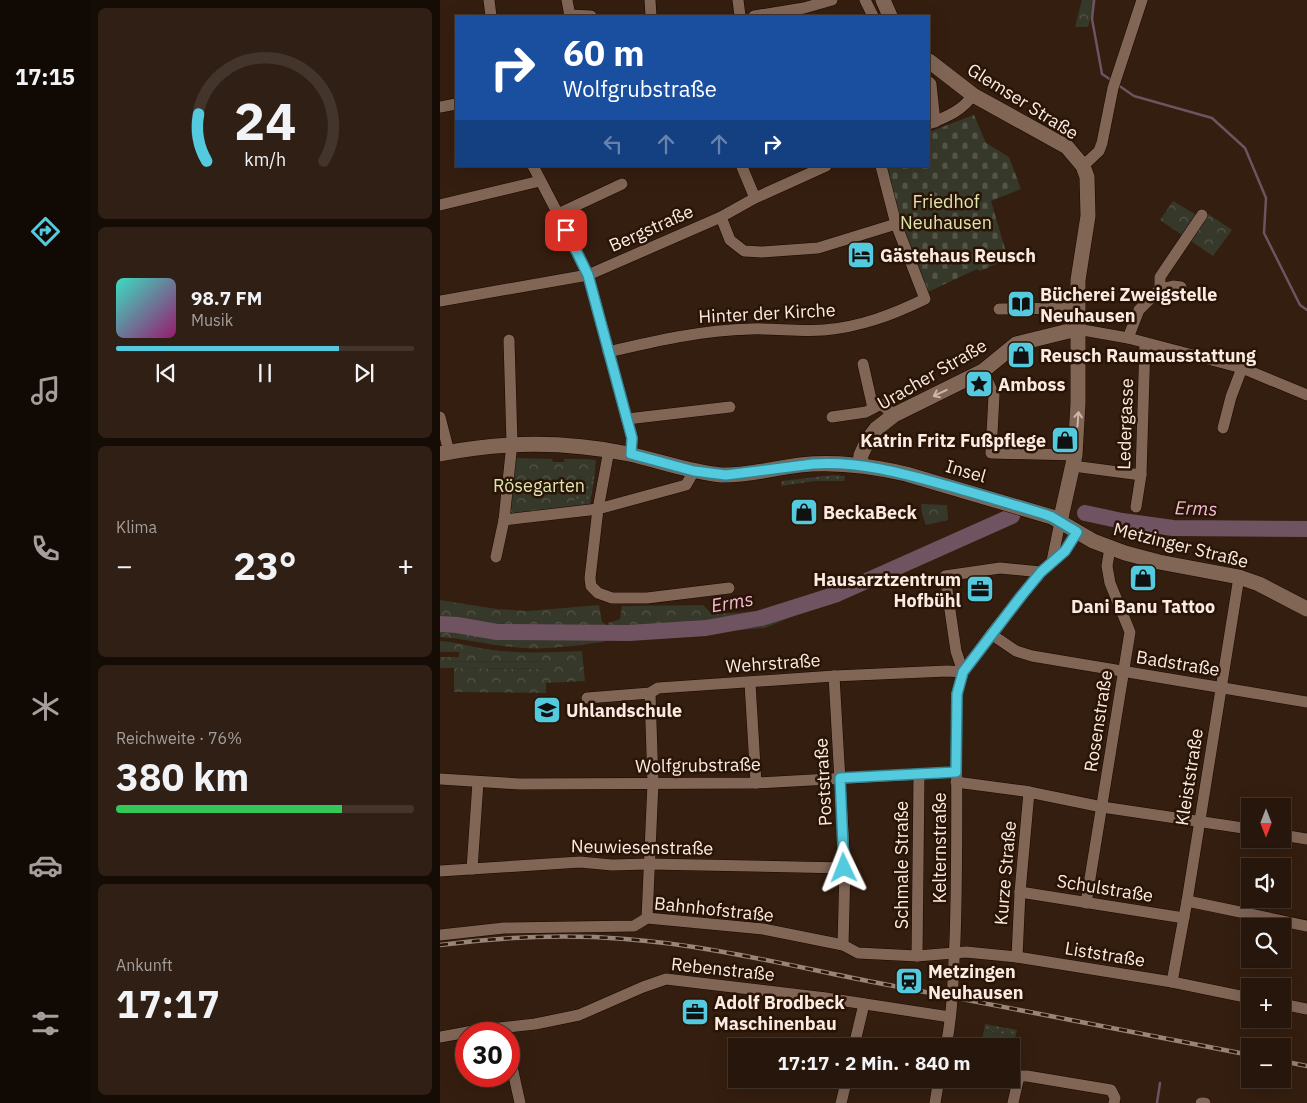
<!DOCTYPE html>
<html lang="de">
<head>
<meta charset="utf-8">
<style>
  :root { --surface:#27160b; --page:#2f1f14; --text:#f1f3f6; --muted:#a49f9d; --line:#43352c; --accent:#54cade }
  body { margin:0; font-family:"IBM Plex Sans",sans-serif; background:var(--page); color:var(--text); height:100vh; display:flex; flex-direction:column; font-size:19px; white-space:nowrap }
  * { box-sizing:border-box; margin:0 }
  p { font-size:16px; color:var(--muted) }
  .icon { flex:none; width:28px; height:28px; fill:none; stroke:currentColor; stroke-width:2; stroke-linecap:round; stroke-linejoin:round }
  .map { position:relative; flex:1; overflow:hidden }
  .details { display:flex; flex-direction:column; gap:8px; padding:8px; background:#150c06; width:350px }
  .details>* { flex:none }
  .hud { position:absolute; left:15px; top:15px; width:475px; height:152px; border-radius:0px; box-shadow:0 5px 20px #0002,0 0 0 1px var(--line); background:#1a4fa0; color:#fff; overflow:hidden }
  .needle { width:32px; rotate:180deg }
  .controls { position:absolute; left:801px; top:798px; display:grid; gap:10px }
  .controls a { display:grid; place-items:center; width:50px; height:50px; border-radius:0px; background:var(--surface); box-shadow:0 5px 20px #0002,0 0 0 1px var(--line); font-size:25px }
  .speed { position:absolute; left:15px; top:1022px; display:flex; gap:10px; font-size:25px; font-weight:700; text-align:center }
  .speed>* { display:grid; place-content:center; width:65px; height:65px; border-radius:50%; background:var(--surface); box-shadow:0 5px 20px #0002,0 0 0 1px var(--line); line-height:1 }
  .speed .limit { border:8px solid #d22; background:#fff; color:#111 }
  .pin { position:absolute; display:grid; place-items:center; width:42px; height:42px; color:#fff; margin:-21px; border-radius:10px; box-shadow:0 2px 8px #0006 }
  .me { position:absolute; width:55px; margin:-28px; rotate:358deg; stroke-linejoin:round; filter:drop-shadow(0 0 4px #0008) }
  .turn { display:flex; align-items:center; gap:18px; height:105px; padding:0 25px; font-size:22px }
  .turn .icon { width:65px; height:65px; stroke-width:2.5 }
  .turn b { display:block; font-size:35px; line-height:42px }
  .lanes { display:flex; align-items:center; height:48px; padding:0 25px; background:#0003; justify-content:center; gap:25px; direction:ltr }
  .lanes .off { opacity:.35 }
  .big { font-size:38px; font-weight:700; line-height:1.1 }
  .details .card { flex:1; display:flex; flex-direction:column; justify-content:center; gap:8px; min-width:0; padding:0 18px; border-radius:8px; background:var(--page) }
  .details .dial { align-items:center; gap:0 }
  .dial svg { height:130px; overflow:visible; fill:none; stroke:var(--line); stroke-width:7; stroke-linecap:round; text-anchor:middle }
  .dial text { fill:var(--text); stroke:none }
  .song { display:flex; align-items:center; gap:15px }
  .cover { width:60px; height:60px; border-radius:8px; background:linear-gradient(135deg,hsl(170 70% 55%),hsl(320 70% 35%)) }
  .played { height:5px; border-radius:2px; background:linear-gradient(90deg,var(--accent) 75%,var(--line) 75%) }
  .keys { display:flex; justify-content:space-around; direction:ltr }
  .heat { display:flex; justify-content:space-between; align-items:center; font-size:28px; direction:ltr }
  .charge { height:8px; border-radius:4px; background:linear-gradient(90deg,#34c759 76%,var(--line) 0) }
  .trip { position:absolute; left:288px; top:1038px; width:292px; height:50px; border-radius:0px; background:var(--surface); box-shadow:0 5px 20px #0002,0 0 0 1px var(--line); font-weight:700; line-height:50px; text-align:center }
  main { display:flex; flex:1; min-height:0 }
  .tab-bar { display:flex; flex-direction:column; width:90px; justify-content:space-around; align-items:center; background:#100904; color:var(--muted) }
  .tab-bar .icon { width:35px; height:35px }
  .tab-bar .current { color:var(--accent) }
  .tab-bar b { font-size:22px; color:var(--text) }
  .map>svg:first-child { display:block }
</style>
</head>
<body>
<main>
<nav class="tab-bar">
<b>17:15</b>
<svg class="icon current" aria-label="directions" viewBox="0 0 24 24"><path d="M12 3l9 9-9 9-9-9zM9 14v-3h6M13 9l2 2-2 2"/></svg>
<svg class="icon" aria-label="music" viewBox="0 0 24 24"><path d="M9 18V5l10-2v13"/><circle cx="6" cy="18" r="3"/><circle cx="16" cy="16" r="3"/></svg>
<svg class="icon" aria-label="phone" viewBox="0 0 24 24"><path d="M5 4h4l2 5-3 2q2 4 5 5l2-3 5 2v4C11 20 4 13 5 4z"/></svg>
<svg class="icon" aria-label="climate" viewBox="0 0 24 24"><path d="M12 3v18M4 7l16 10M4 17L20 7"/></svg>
<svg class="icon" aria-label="car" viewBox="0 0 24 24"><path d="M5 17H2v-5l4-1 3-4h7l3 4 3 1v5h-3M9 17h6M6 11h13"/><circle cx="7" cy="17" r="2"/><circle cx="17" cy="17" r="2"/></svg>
<svg class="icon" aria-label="filters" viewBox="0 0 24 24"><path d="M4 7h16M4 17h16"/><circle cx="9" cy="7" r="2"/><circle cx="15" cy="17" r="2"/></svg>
</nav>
<section class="details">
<div class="card dial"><svg viewBox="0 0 100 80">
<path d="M14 69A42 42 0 1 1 86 69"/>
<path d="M14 69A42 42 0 0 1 9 40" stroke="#54cade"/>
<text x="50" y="56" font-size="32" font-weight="700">24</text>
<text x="50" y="72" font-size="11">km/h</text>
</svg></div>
<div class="card">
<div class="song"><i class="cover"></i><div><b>98.7 FM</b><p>Musik</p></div></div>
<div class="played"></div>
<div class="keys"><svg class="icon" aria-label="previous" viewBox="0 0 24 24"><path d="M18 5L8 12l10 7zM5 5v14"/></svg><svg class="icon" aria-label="pause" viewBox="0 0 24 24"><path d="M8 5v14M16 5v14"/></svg><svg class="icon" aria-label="next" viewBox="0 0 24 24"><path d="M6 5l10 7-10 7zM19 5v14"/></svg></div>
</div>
<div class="card"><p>Klima</p>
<div class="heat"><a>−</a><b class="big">23°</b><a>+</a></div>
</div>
<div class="card"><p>Reichweite · 76%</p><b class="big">380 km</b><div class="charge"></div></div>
<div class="card"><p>Ankunft</p><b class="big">17:17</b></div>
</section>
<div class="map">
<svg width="867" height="1103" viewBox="0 0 867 1103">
  <defs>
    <pattern id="grass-dots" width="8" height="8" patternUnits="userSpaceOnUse" patternTransform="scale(1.25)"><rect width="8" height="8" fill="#363829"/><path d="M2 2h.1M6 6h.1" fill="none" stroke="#545548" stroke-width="1.8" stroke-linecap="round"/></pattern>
    <pattern id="forest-crowns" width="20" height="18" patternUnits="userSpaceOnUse" patternTransform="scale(1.25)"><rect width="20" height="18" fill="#363829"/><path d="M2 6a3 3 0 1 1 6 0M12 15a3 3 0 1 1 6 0" fill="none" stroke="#545548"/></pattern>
    <pattern id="cemetery-stones" width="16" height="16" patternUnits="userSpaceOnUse" patternTransform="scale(1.25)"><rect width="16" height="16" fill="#363829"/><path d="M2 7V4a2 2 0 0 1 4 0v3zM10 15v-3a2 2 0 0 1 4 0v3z" fill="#545548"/></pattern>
  </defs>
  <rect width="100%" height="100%" fill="#341e0f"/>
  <g fill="url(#grass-dots)">
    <polygon points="393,475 405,476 404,481 374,481 341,486 342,481"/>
    <polygon points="141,476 154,480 150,504 149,505 135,507 134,496"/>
    <polygon points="545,1024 577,1030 571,1055 571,1046 566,1046 569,1036 544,1030"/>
  </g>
  <g fill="url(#forest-crowns)">
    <polygon points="642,0 656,0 648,27 635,27"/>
    <polygon points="733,201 758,216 767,213 792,230 773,256 720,220"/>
    <polygon points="76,458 112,459 113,462 124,462 124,459 146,459 156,460 154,480 141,476 134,496 135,507 74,514 69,511"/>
    <polygon points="481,504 507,505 508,520 486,525 482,514"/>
    <path d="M0 600 57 609 88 611 159 605 162 622 165 624 166 638 164 642C137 645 109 650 82 648 54 646 27 639 0 637Z"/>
    <polygon points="263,605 272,614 317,612 346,608 354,616 325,628 177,641 170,638 168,623 180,619 182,606"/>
    <path d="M0 641C18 642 35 648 53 650 83 654 113 652 142 651L145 681 106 683V693L14 692V668L115 669V662L0 661V657H19V652H0Z"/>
  </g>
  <polygon fill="url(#cemetery-stones)" points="534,115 546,143 569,157 581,189 551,201 568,259 540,271 537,269 488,292 462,227 447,166 489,166 489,132"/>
  <g fill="#363829">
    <polygon points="0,661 115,662 115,669 0,668"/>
    <polygon points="544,1030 569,1036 566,1046 540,1046"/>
  </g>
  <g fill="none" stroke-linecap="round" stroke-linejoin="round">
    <g stroke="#6f5360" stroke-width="2.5">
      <polyline points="654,0 652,19 662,74 671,80"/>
      <polyline points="678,85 694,96 772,118 805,148 826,198 824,233 860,305 867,310"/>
      <polyline points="717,1103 720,1083"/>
    </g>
    <g stroke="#6f5360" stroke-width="16">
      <polyline points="645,513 682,521 733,528 867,529"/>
      <polyline points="0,624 17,625 57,632 189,633 266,628 321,618 397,594 572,516"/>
    </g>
    <g stroke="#1b0700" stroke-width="12">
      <g id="street">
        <polyline points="49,0 51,16"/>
        <polyline points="127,0 130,16"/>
        <polyline points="210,0 211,16"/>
        <polyline points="298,0 300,16"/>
        <polyline points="425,0 433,16"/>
        <polyline points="129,15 151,16"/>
        <polyline points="314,16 364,8 392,0"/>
        <polyline points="489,82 491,84 495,122"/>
        <polyline points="0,107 16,104"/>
        <path d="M489 124C506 117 522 111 533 95"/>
        <polyline points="93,166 118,214 148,275 192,438 191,455"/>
        <polyline points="643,166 659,151 662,143 673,88 702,0"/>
        <polyline points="302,167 315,198"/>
        <polyline points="0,205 100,181"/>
        <polyline points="118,214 182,184"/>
        <polyline points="281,217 290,240 304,251 322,252 378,248 456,224"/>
        <polyline points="720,289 733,286 741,287"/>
        <polyline points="0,301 148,275 281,217 315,198 386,166"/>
        <polyline points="559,309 637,308"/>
        <polyline points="637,329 688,338 802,368 867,395"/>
        <polyline points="688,338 699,310 720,289 720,277 762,215"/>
        <polyline points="69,340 72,443 64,520 158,509 246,485 254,471"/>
        <path d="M168 352C215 341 262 330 311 329 335 328 359 332 384 330 420 327 452 315 485 299L456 224 441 166"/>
        <polyline points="423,364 433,408"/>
        <polyline points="543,371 554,395 551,453 635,455"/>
        <polyline points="0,417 9,452"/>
        <polyline points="392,417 426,412 441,404 454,415"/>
        <polyline points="187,419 290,407"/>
        <polyline points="783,428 791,397 802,368"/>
        <polyline points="169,450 158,509 150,578 151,586 158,593 172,598 207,598 289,588"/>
        <polyline points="633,466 701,475"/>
        <polyline points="696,507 701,475 705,343"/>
        <polyline points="56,557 64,520"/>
        <polyline points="612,561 620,522"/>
        <polyline points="551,634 576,651 592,656 867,702"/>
        <polyline points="394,676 405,868 403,945"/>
        <polyline points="310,683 316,783"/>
        <polyline points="147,698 210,693 218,688 394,676 507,671 523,672 516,651 505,576 560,568 601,572"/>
        <polyline points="0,779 80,784 316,783 516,772"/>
        <polyline points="516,782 584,791 662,807 810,829"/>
        <polyline points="842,835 867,839"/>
        <polyline points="32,869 38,782"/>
        <polyline points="0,871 140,862 172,865 209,864 405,868"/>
        <polyline points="580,892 744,918"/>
        <polyline points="747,901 867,926"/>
        <polyline points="646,903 690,632 670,583 667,566 670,548"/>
        <polyline points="207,918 213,783 210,693"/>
        <polyline points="0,935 64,928 194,926 207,918 323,929 403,945 418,953 477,956 526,952 577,957 732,982 810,998"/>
        <polyline points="477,956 479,775"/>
        <polyline points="577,957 580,892 589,792"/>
        <polyline points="732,982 747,901 799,577"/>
        <polyline points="842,1004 867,1009"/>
        <polyline points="0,1037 33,1031 95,1024 139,1015 203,987 226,979 386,998 510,1017"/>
        <polyline points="69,1044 72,1067 80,1103"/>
        <polyline points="414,1046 424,1004"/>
        <path d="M506 1046C513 1012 513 976 515 940 518 858 516 776 517 693L523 672 551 634 601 572 625 551 637 533"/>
        <polyline points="401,1103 407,1079"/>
        <polyline points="495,1103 499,1079"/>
        <polyline points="573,1103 579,1076 587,1076 671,1090 675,1098 674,1103"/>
        <polyline points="761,1103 765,1103"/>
      </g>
    </g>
    <g stroke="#1b0700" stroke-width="16">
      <g id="secondary">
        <polyline points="443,0 450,16"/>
        <polyline points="489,61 533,95 627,147 643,166 647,177 648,216 638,280 638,403 635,455 620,522"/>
        <path d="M0 454C63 441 125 441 189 454 220 461 249 472 281 475 308 476 334 468 360 465 397 461 431 466 466 474L612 517 653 541 685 553 719 562 799 577 819 584 867 609"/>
        <polyline points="420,465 421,455 429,438 436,429 454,415 543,371 576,344 637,329"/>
      </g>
    </g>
    <use href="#street" stroke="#816656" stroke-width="11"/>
    <use href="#secondary" stroke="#816656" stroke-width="15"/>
    <g stroke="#988579" stroke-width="4.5">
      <g id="rail">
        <path d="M0 945C61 937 123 934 185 939 268 945 351 966 433 982 559 1006 684 1030 810 1055"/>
        <polyline points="842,1061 867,1066"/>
      </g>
    </g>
    <use href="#rail" stroke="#291406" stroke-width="2.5" stroke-dasharray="8" stroke-linecap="butt"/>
  </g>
  <defs><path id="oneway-shaft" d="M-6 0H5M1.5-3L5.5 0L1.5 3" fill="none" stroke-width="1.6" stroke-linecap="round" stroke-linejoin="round" transform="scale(1.25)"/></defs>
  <g stroke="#cab6aa">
    <use href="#oneway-shaft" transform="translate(500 393) rotate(155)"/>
    <use href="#oneway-shaft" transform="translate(638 419) rotate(-86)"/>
  </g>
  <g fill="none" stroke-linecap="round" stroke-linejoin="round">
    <g stroke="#378390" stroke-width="12">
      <path id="route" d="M126 230 148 275 192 438 191 454 254 471 286 475 373 464C419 461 462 473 505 485 538 494 571 504 604 514L612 517 637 532 625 551 601 572 582 595 523 672 517 694 516 772 400 778 404 868"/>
    </g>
    <use href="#route" stroke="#54cade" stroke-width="9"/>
  </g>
  <defs>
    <g id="hotel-square" transform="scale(1.4375)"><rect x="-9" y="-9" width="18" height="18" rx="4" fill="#54cade" stroke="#291406"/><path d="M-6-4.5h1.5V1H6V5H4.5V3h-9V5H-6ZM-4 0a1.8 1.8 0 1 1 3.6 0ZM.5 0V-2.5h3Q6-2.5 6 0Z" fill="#111"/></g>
    <g id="library-square" transform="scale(1.4375)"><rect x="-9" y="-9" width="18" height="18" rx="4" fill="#54cade" stroke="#291406"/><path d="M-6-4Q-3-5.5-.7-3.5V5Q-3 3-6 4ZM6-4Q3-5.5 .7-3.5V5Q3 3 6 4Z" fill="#111"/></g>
    <g id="shop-square" transform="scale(1.4375)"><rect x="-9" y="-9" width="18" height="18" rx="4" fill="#54cade" stroke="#291406"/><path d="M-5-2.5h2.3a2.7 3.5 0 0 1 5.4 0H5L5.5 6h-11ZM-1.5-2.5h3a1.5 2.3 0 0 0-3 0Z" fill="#111"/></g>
    <g id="sight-square" transform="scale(1.4375)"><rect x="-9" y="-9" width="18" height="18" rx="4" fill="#54cade" stroke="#291406"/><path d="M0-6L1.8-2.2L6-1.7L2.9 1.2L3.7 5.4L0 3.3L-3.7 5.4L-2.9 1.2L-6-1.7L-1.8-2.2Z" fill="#111"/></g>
    <g id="office-square" transform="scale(1.4375)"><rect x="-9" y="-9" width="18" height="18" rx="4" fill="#54cade" stroke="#291406"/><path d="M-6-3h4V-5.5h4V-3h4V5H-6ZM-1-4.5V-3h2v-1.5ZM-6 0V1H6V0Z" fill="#111"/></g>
    <g id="school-square" transform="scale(1.4375)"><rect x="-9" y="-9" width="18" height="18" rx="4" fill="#54cade" stroke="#291406"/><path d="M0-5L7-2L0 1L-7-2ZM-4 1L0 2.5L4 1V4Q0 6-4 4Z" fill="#111"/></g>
    <g id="station-square" transform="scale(1.4375)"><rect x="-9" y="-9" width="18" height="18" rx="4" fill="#54cade" stroke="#291406"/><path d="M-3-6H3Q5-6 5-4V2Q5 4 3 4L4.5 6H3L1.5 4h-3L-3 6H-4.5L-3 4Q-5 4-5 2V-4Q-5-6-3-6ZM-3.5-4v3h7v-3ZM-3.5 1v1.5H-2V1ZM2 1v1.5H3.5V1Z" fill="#111"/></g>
  </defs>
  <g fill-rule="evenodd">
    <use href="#hotel-square" x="421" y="255"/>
    <use href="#library-square" x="581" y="304"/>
    <use href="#shop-square" x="581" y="355"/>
    <use href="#sight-square" x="539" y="384"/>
    <use href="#shop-square" x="625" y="440"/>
    <use href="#shop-square" x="364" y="512"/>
    <use href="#shop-square" x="703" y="578"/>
    <use href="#office-square" x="540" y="589"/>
    <use href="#school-square" x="107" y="710"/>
    <use href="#station-square" x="469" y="981"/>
    <use href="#office-square" x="255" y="1012"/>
  </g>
  <g text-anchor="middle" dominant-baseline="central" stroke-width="5" stroke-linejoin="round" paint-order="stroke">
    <g font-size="18" fill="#fbebe2" stroke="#291406">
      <text transform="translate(583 101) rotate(32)">Glemser Straße</text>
      <text transform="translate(211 228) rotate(-24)">Bergstraße</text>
      <text transform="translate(327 313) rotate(-3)">Hinter der Kirche</text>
      <text transform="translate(492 374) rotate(-30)">Uracher Straße</text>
      <text transform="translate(685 424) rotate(-88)">Ledergasse</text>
      <text transform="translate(526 471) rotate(16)">Insel</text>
      <text transform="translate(741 545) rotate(14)">Metzinger Straße</text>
      <text transform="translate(333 663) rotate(-4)">Wehrstraße</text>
      <text transform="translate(738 663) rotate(9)">Badstraße</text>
      <text transform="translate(658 721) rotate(-81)">Rosenstraße</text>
      <text transform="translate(258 765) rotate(-1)">Wolfgrubstraße</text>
      <text transform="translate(749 777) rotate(-81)">Kleiststraße</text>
      <text transform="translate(383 782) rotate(-93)">Poststraße</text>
      <text transform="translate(202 847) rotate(1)">Neuwiesenstraße</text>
      <text transform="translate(499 848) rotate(-90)">Kelternstraße</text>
      <text transform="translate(461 865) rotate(-90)">Schmale Straße</text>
      <text transform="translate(565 873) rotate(-85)">Kurze Straße</text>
      <text transform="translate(665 888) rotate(9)">Schulstraße</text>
      <text transform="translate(274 909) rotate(6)">Bahnhofstraße</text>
      <text transform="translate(665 954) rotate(9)">Liststraße</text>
      <text transform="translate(283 969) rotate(6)">Rebenstraße</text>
    </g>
    <g font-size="18" fill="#dce6af" stroke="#291406">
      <text x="506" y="201">Friedhof<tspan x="506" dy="21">Neuhausen</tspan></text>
      <text x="99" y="485">Rösegarten</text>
    </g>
    <g font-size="18" font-weight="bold" fill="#fbebe2" stroke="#291406" text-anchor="start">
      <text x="440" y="255">Gästehaus Reusch</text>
      <text x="600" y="294">Bücherei Zweigstelle<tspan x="600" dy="21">Neuhausen</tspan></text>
      <text x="600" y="355">Reusch Raumausstattung</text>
      <text x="558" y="384">Amboss</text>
      <text x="606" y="440" text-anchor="end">Katrin Fritz Fußpflege</text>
      <text x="383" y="512">BeckaBeck</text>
      <text x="521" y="579" text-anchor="end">Hausarztzentrum<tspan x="521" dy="21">Hofbühl</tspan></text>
      <text x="703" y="606" text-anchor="middle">Dani Banu Tattoo</text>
      <text x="126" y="710">Uhlandschule</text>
      <text x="488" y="971">Metzingen<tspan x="488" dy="21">Neuhausen</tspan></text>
      <text x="274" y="1002">Adolf Brodbeck<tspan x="274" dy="21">Maschinenbau</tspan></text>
    </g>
    <g font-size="19" font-style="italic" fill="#f3bbd5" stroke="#291406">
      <text transform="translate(756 508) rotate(2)">Erms</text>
      <text transform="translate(292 602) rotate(-10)">Erms</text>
    </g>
  </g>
</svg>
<div class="controls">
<a><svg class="needle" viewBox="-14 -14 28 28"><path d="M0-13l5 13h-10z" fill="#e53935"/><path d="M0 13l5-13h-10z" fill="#a49f9d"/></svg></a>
<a><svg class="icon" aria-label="sound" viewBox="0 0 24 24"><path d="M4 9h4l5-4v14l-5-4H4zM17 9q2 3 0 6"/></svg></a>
<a><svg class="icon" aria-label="search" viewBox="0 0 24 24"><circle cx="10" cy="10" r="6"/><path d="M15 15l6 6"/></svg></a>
<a>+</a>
<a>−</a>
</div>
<div class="speed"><div class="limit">30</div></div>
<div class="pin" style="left:126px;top:230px;background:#d93025"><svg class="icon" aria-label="arrive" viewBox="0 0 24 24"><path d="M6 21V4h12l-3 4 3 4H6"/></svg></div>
<svg class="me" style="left:404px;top:868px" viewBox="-20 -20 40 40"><path d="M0-17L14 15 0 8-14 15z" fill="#54cade" stroke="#fff" stroke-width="4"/></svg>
<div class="trip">17:17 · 2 Min. · 840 m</div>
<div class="hud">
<div class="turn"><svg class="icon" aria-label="right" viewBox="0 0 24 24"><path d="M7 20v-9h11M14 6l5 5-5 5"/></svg><div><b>60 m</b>Wolfgrubstraße</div></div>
<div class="lanes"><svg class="icon off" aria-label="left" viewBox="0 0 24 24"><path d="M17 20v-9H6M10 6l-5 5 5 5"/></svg><svg class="icon off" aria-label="ahead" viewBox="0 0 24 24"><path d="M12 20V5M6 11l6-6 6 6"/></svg><svg class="icon off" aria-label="ahead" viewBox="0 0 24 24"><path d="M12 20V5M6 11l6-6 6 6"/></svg><svg class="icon" aria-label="right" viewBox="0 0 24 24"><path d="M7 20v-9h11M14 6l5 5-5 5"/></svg></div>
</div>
</div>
</main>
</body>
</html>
